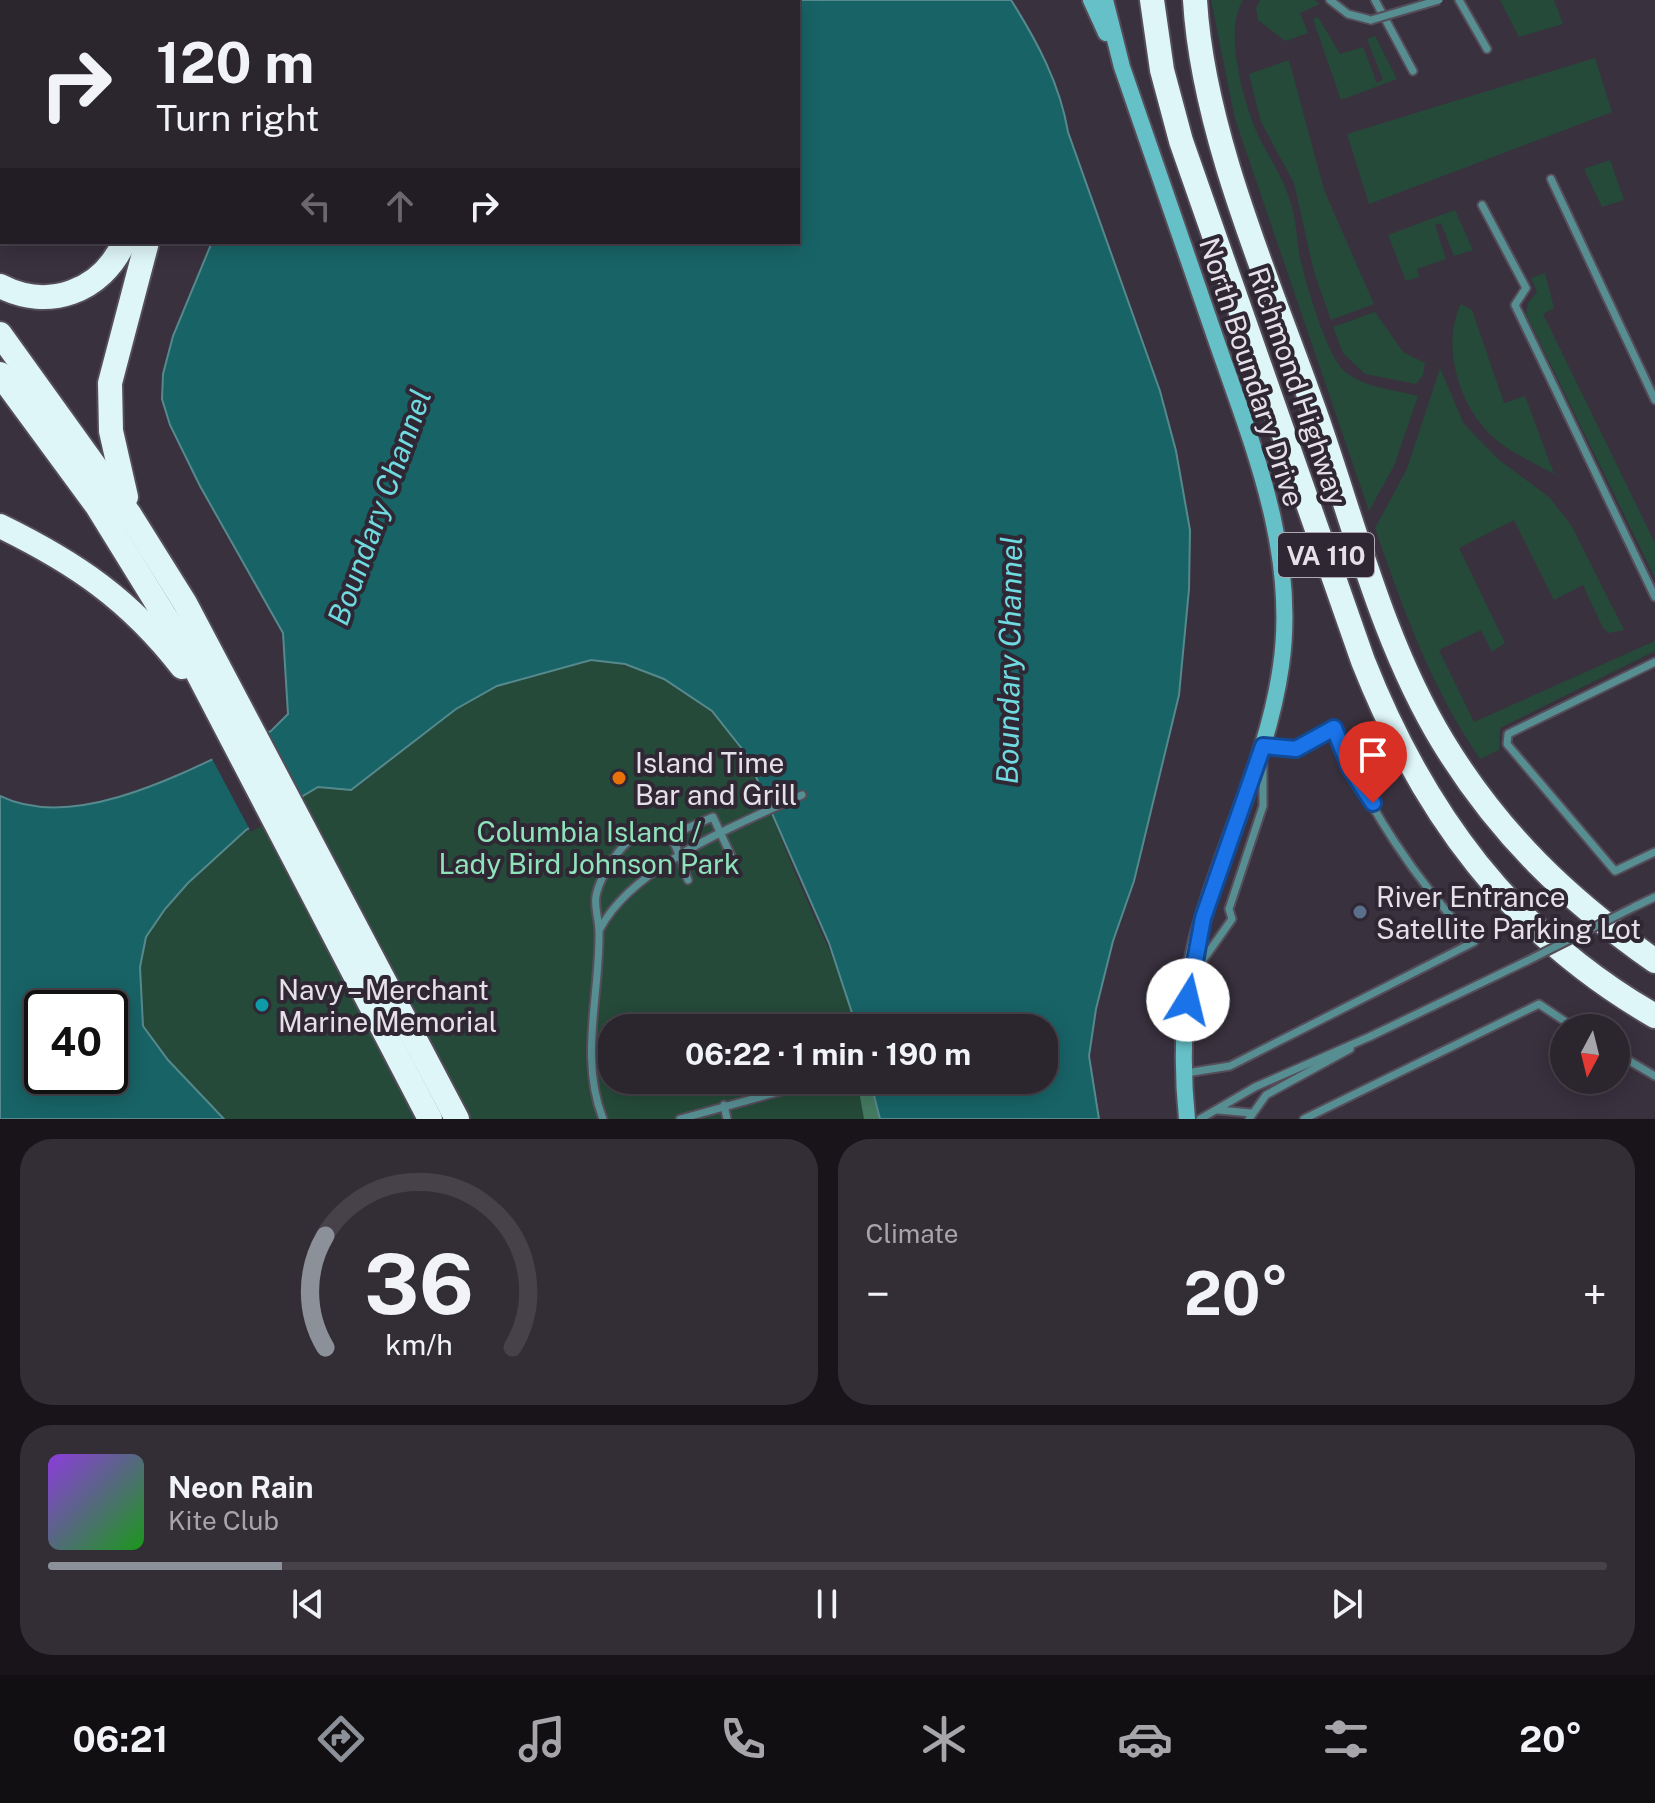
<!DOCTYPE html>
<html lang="en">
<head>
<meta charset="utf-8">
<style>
  :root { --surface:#2b252e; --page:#332d36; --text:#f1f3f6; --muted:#a6a5aa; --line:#47424a; --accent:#8c9099 }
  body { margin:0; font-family:"Public Sans",sans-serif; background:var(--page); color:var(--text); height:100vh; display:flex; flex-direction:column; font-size:30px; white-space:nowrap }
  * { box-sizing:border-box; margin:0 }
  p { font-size:26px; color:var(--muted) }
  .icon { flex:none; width:44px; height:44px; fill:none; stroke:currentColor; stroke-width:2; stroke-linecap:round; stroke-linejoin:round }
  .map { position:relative; height:1119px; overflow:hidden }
  .panel { display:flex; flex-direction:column; gap:20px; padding:20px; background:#181419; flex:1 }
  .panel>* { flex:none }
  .guide { position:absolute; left:0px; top:0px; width:800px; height:244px; box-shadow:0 4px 20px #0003,0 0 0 2px var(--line); background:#2b252e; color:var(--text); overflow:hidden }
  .needle { width:52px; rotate:187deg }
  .tools { position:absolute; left:1550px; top:1014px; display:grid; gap:16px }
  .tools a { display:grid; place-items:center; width:80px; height:80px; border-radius:50%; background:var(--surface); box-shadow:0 4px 20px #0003,0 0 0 2px var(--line); font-size:40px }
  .speed { position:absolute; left:24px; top:990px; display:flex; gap:16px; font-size:40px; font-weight:700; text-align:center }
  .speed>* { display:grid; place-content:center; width:104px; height:104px; border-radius:50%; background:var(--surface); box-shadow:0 4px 20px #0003,0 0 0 2px var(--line); line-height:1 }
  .speed .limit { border:4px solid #111; border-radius:12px; background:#fff; color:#111 }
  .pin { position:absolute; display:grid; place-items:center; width:68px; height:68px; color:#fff; margin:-82px -34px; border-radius:50% 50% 50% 0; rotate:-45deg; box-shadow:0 0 8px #0007 }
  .pin .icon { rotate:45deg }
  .me { position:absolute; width:88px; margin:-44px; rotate:9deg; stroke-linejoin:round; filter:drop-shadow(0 0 6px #0008) }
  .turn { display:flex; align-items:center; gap:28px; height:168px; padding:0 24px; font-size:36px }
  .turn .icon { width:104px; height:104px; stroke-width:2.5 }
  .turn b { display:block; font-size:56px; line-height:68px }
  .lanes { display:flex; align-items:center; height:76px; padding:0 24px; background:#0003; justify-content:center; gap:40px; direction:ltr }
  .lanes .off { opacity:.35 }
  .big { font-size:60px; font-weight:700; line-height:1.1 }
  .panel .tile { flex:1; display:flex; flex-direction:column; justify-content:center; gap:12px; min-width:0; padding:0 28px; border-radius:32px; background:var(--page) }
  .panel .dial { align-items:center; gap:0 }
  .dial svg { height:208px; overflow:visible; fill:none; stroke:var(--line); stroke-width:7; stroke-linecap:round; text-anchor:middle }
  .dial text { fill:var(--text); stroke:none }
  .song { display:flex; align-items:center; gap:24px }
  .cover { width:96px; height:96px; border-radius:12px; background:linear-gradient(135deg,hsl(270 70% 55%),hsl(120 70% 35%)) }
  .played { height:8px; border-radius:4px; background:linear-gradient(90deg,var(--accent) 15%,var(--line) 15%) }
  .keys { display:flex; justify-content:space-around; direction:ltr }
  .heat { display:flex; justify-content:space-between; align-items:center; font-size:44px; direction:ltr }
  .panel .tiles { flex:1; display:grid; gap:20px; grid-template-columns:1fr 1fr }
  .tile:last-child { grid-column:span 2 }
  .trip { position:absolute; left:598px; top:1014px; width:460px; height:80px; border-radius:32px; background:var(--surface); box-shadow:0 4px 20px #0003,0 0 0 2px var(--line); font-weight:700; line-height:80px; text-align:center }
  .tabs { display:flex; height:128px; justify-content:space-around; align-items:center; background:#110f12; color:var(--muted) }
  .tabs .icon { width:56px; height:56px }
  .tabs .active { color:var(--accent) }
  .tabs b { font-size:36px; color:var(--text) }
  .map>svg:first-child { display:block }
</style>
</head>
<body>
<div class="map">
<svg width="1655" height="1119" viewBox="0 0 1655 1119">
  <rect width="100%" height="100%" fill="#39313e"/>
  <g fill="#254a39">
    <path d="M1211 0H1243C1223 30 1244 104 1258 135 1269 158 1283 176 1290 201 1297 221 1296 241 1301 262 1307 287 1326 352 1343 370 1361 387 1395 390 1418 396L1394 466 1369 511 1235 119Z"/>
    <polygon points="1260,0 1315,0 1320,4 1300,13 1308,33 1285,41 1258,20 1256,8"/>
    <polygon points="1500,0 1554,0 1563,24 1519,37"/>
    <polygon points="1318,17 1340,54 1363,47 1377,83 1383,80 1367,39 1375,36 1397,79 1341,100 1313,19"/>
    <polygon points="1595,58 1612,112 1369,204 1347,134"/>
    <polygon points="1289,60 1324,190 1374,304 1331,320 1314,272 1294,183 1261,122 1249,74"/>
    <polygon points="1610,160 1624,200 1602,207 1584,169"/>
    <polygon points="1455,210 1473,250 1454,256 1441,223 1435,225 1446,259 1417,269 1419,277 1406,281 1388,235"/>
    <polygon points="1545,273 1554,308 1543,314 1655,543 1655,578 1526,314 1528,303 1537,292 1531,278"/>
    <path d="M1461 304 1472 310 1504 403 1525 396 1554 474C1536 464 1516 455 1500 443 1462 414 1439 349 1461 304Z"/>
    <polygon points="1375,312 1403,352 1425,363 1423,375 1416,384 1365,374 1343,353 1333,327"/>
    <path d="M1440 368 1464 424 1499 460 1549 497 1571 525 1624 630 1609 633 1603 628 1583 585 1554 600 1514 520 1459 548 1505 643 1492 652 1481 630 1439 650 1474 722 1655 641V651L1500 728 1499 750 1480 759C1431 687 1403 609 1375 528L1407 469Z"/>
    <path d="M591 660C733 676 751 768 798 880 819 929 844 976 857 1028H612V1080H870L880 1119H224L168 1060 143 1027 140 967 146 937 165 909 188 883 246 830 318 787 351 789 456 709 497 686Z"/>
  </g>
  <polygon fill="#457a61" points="857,1080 870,1080 880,1119 864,1119"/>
  <path fill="#186366" stroke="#56898d" stroke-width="2" fill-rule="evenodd" d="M201 0H1011C1037 41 1060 84 1068 132L1160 391 1176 451 1190 530 1189 589 1179 695 1134 881 1113 941 1096 1009 1089 1056 1099 1119H880L870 1080H1044V1028H857L829 943 746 754 712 711 664 679 625 664 591 660 497 686 456 709 351 790 318 787 246 830 188 883 165 909 146 937 140 967 143 1026 168 1060 224 1119H0V796C79 835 198 765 271 731L288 714 283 633 200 486 170 425 162 399 163 374 173 336 212 242H798V2ZM42 1008H110V1076H42Z"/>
  <polygon fill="#39313e" points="264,730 302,801 251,832 210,755"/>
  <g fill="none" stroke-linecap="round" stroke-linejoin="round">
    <g stroke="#554d59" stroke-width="11">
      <g id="lane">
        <polyline points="1330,0 1348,14 1371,20"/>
        <polyline points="1375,0 1413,71"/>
        <polyline points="1459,0 1487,49"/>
        <polyline points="1551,179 1655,400"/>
        <polyline points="1482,205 1526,288 1515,305 1655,597"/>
        <polyline points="1655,662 1508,734 1507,744 1615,871 1655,852"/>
        <polyline points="669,836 713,817 734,862"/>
        <polyline points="1634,907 1655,897"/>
        <path d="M600 929C632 866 739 824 802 795"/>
        <polyline points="1196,970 1232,919 1229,909 1263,806 1263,763"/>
        <polyline points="1616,1053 1655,1076"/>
        <path d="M1186 1073 1230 1066 1474 942C1416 881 1366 806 1334 728L1296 749 1263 747"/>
        <polyline points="724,1105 727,1119"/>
        <polyline points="1218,1110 1251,1113"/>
        <path d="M603 1119C579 1058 600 995 599 932 599 920 594 907 596 896 600 872 640 808 669 836 678 845 683 868 688 880"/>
        <polyline points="680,1119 818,1081"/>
        <polyline points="1200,1119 1255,1087 1369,1037 1527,961"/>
        <polyline points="1249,1119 1266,1095 1350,1049"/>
        <polyline points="1304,1119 1539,1004 1575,1028"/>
      </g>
    </g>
    <g stroke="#554d59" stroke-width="20">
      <g id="secondary">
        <polyline points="1091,0 1106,33"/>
        <path d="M1105 0 1122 67C1153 155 1183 243 1213 331 1250 439 1298 549 1281 666 1269 752 1229 832 1204 915 1184 979 1180 1052 1187 1119"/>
      </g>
    </g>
    <g stroke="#554d59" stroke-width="28">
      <g id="highway">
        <path d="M1152 0 1162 70 1181 141 1363 661C1423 813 1511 933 1655 1016"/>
        <path d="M1195 0C1203 137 1273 291 1318 421 1355 528 1384 645 1443 742 1499 834 1567 899 1655 961"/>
        <polyline points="47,2 49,0"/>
        <polyline points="78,2 79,0"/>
        <polyline points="0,58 2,56"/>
        <polyline points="0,96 2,94"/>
        <polyline points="0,128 2,127"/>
        <path d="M0 286C48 311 102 292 124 242"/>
        <polyline points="0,334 130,515 185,603 457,1119"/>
        <polyline points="0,374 97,506 184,647 430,1119"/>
        <polyline points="126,497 111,431 110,383 147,242"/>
        <path d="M0 526C76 563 130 600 182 667"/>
      </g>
    </g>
    <use href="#lane" stroke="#578e92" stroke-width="7"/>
    <use href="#secondary" stroke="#65c0c7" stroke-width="16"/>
    <use href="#highway" stroke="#def6f8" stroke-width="24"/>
    <g stroke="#554d59" stroke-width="11" stroke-linecap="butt">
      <g id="lane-bridge">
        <polyline points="1371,20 1439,0"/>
        <polyline points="1527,961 1634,907"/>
      </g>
    </g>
    <use href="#lane-bridge" stroke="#578e92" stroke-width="7"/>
  </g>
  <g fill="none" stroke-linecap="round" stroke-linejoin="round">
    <g stroke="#114b97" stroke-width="20">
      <polyline id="route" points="1188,1000 1203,918 1263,746 1296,749 1334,728 1350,768 1373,803"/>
    </g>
    <use href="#route" stroke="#1a73e8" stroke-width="14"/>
  </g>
  <circle fill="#e8710a" stroke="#2f2734" stroke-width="3" cx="619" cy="778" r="8"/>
  <circle fill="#5c6f8a" stroke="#2f2734" stroke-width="3" cx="1360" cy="912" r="8"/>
  <circle fill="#0f9aa8" stroke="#2f2734" stroke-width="3" cx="262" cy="1005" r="8"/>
  <g text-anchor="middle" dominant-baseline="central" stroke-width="8" stroke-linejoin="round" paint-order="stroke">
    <rect fill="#2f2734" stroke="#afa9b3" stroke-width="2" x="1278" y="533" width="96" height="44" rx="6"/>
    <g font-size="26" font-weight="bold" fill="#e6e1e9">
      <text x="1326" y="555">VA 110</text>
    </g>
    <g font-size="28" fill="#e6e1e9" stroke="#2f2734">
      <text transform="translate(1252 372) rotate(72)">North Boundary Drive</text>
      <text transform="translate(1298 386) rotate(71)">Richmond Highway</text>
    </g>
    <g font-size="28" fill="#e6e1e9" stroke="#2f2734" text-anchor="start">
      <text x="635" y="762">Island Time<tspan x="635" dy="32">Bar and Grill</tspan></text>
      <text x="1376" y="896">River Entrance<tspan x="1376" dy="32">Satellite Parking Lot</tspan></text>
      <text x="278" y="989">Navy – Merchant<tspan x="278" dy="32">Marine Memorial</tspan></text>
    </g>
    <g font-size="28" fill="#8fe3bb" stroke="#2f2734">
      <text x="589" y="831">Columbia Island /<tspan x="589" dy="32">Lady Bird Johnson Park</tspan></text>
    </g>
    <g font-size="30" font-style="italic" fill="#6fdbe0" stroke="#2f2734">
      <text transform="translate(379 507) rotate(-70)">Boundary Channel</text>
      <text transform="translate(1009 660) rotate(-89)">Boundary Channel</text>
    </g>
  </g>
</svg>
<div class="tools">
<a><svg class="needle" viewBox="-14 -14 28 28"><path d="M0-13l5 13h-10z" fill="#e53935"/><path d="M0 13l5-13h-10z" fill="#a6a5aa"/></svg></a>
</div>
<div class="speed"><div class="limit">40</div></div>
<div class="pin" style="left:1373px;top:803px;background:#d93025"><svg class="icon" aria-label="arrive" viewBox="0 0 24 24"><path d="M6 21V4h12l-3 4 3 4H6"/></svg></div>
<svg class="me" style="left:1188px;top:1000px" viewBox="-20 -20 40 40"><circle r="19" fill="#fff"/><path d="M0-13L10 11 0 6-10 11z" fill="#1a73e8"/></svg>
<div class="trip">06:22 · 1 min · 190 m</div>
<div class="guide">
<div class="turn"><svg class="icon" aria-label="right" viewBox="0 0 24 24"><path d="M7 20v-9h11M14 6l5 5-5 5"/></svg><div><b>120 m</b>Turn right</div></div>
<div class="lanes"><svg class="icon off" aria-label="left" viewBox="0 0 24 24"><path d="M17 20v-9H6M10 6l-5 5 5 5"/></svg><svg class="icon off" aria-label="ahead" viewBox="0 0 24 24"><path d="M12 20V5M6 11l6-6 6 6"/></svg><svg class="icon" aria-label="right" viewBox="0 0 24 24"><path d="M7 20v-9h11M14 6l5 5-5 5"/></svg></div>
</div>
</div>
<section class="panel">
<div class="tiles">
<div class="tile dial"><svg viewBox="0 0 100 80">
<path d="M14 69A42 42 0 1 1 86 69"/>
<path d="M14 69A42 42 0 0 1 14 26" stroke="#8c9099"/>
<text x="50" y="56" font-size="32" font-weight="700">36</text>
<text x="50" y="72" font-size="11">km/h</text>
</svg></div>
<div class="tile"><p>Climate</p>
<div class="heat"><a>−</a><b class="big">20°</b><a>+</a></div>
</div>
<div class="tile">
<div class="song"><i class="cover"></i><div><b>Neon Rain</b><p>Kite Club</p></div></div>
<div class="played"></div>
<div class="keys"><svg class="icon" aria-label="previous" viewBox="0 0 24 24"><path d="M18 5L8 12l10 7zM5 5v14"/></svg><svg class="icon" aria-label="pause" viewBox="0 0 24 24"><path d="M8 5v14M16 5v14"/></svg><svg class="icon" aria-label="next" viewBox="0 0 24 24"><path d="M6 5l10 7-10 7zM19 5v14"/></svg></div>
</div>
</div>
</section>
<nav class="tabs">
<b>06:21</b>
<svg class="icon active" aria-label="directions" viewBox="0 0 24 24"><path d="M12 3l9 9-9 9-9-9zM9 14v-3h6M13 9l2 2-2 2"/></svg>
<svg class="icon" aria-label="music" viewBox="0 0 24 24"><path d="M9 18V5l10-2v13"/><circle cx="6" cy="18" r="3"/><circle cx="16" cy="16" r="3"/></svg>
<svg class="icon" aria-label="phone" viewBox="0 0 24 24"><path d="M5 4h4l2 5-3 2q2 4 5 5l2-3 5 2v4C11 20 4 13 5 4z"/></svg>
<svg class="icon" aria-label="climate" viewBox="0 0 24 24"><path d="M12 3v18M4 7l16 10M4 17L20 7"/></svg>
<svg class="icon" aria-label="car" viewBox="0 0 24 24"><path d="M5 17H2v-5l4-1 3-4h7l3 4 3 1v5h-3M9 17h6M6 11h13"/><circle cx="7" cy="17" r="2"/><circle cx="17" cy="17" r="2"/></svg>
<svg class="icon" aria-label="filters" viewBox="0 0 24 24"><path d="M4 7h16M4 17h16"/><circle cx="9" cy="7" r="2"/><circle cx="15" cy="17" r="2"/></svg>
<b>20°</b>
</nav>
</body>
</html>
